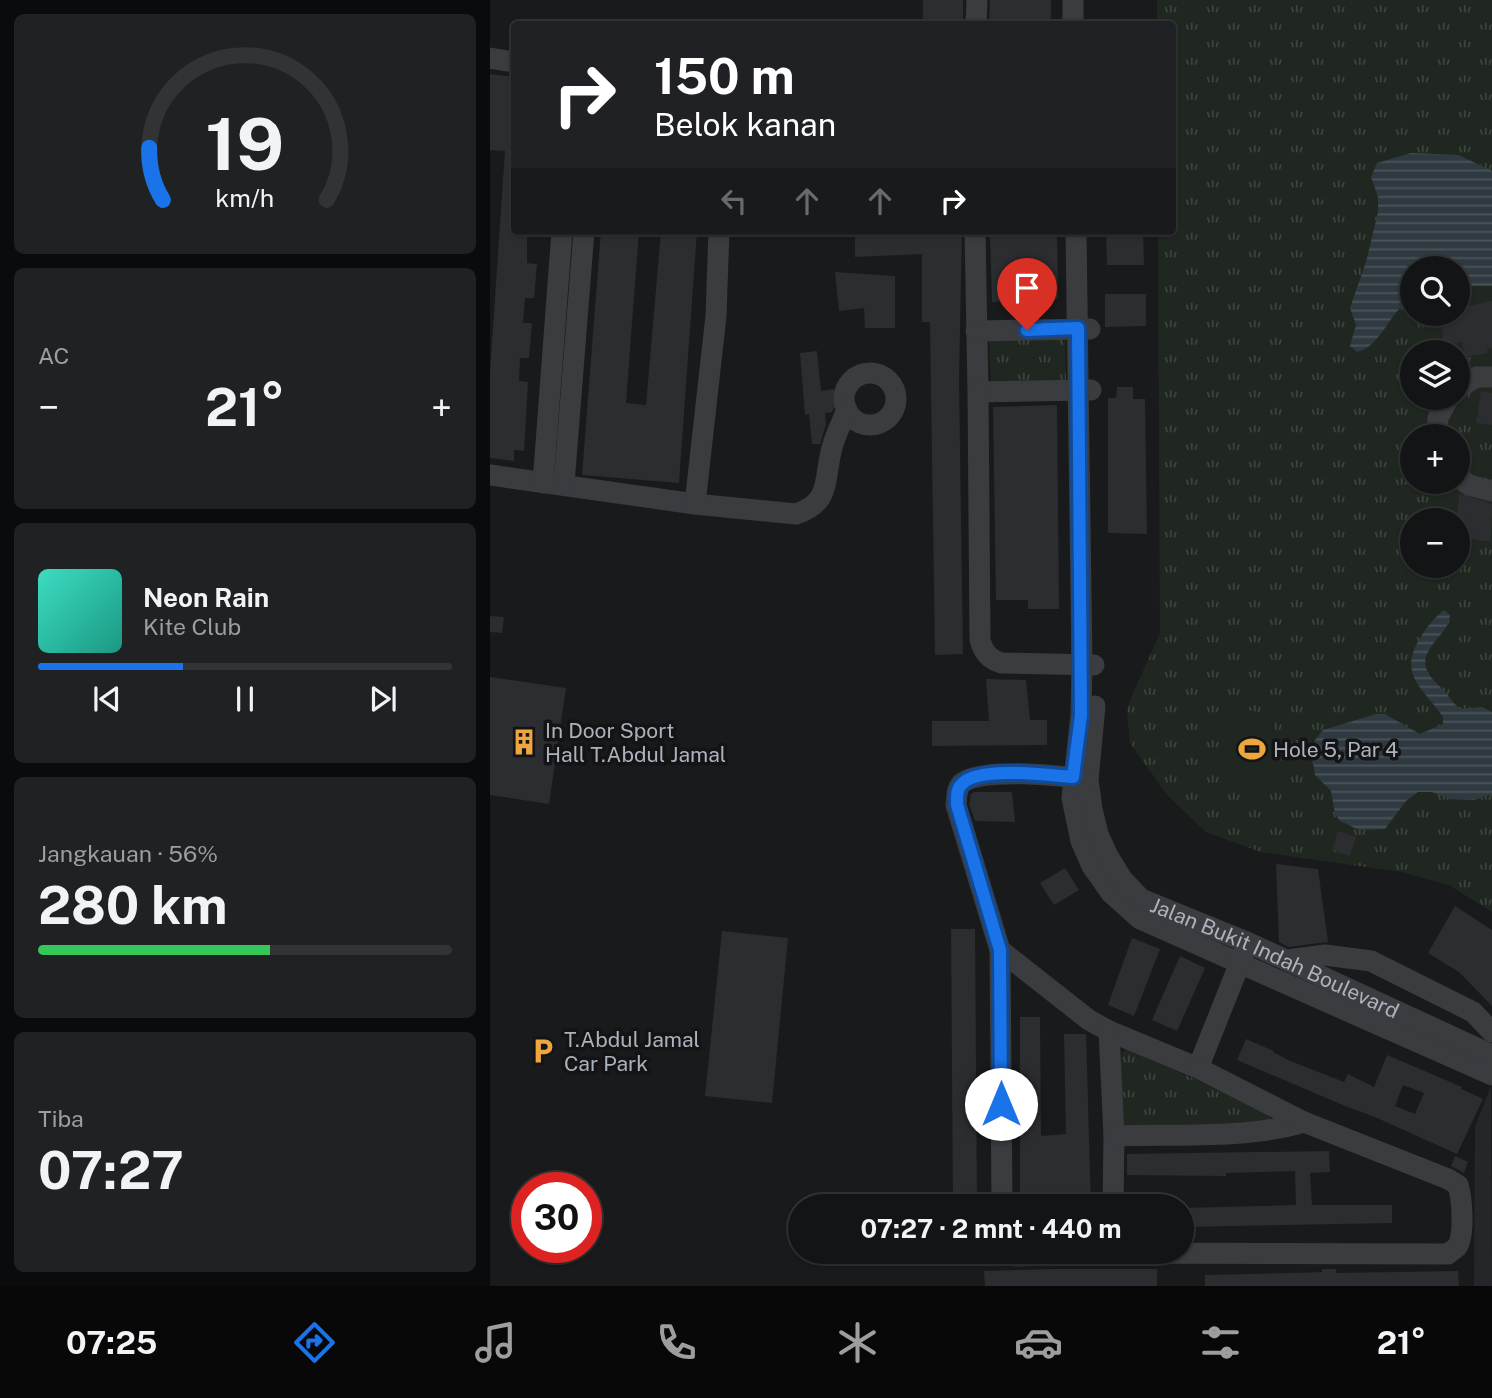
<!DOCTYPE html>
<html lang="id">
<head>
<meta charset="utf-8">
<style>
  :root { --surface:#131415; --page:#202122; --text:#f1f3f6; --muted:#9d9ea0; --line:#323334; --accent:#1a73e8 }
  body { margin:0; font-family:"Public Sans",sans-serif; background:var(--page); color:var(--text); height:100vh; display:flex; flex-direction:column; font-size:26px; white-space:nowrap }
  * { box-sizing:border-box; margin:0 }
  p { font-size:23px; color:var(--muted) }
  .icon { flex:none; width:38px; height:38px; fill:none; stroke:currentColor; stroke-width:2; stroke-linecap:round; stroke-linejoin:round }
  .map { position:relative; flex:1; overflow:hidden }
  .details { display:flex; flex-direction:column; gap:14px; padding:14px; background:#0a0b0c; width:490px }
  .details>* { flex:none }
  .hud { position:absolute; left:21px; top:21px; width:665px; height:214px; border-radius:7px; box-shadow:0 2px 5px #0004,0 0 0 2px var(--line); background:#202124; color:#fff; overflow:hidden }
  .fabs { position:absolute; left:910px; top:256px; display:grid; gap:14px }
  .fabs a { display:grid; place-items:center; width:70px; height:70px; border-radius:50%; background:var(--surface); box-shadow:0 2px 5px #0004,0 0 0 2px var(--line); font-size:35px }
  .speed { position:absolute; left:21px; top:1172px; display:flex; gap:14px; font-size:35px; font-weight:700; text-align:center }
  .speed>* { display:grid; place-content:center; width:91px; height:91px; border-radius:50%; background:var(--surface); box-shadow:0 2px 5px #0004,0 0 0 2px var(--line); line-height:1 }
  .speed .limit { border:10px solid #d22; background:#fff; color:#111 }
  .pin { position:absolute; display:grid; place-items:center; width:60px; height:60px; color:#fff; margin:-72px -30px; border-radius:50% 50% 50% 0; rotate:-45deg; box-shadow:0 0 7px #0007 }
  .pin .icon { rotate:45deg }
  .me { position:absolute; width:77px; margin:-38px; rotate:0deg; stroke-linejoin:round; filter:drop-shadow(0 0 5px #0008) }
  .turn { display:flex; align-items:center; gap:24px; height:147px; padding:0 28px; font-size:32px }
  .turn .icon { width:91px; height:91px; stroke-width:2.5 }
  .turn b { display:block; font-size:49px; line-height:60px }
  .lanes { display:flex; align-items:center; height:66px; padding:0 28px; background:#0003; justify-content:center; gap:35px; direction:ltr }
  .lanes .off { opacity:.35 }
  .big { font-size:52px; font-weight:700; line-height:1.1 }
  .details .tile { flex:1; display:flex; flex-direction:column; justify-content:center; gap:10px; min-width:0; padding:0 24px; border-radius:10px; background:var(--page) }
  .details .dial { align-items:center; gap:0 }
  .dial svg { height:182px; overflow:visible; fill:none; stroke:var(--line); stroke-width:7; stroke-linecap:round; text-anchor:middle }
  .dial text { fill:var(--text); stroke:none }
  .song { display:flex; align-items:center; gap:21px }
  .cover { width:84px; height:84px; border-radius:10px; background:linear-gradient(135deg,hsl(170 70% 55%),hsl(170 70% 35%)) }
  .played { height:7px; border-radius:4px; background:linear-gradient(90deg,var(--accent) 35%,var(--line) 35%) }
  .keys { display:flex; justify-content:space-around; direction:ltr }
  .heat { display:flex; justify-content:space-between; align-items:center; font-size:38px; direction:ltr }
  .charge { height:10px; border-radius:5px; background:linear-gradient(90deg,#34c759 56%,var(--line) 0) }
  .trip { position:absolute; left:298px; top:1194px; width:406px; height:70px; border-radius:35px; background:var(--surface); box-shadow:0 2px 5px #0004,0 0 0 2px var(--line); font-weight:700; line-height:70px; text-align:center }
  .dock { display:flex; height:112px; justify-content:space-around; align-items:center; background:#080808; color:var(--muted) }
  .dock .icon { width:49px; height:49px }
  .dock .current { color:var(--accent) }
  .dock b { font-size:32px; color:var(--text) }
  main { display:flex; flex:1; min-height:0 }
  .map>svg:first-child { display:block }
</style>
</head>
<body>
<main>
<section class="details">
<div class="tile dial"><svg viewBox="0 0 100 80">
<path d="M14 69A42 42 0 1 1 86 69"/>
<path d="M14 69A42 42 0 0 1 8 46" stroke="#1a73e8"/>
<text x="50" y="56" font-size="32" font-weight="700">19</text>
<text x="50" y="72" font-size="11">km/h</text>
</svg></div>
<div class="tile"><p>AC</p>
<div class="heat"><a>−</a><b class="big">21°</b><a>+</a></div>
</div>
<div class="tile">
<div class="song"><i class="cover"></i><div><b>Neon Rain</b><p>Kite Club</p></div></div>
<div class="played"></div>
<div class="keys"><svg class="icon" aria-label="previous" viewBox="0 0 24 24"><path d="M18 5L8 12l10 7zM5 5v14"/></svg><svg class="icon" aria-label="pause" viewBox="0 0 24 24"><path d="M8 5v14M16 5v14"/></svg><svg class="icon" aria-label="next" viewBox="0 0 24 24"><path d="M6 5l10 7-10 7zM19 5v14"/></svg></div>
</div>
<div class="tile"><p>Jangkauan · 56%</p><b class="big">280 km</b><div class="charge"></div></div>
<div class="tile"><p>Tiba</p><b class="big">07:27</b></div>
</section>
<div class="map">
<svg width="1002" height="1286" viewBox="0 0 1002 1286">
  <defs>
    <pattern id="grass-tufts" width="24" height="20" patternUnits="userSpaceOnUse" patternTransform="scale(1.75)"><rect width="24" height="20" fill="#1f2720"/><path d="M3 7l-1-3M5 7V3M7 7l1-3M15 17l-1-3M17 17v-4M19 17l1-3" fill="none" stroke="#3d443e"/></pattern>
    <pattern id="water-rules" width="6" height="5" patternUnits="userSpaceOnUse" patternTransform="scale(1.75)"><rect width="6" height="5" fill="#2f3a40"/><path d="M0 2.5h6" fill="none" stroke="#4a545a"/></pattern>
  </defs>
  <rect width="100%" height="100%" fill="#191a1c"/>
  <polygon fill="#252629" points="1001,1086 1002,1286 984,1286 985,1127"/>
  <g fill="url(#grass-tufts)" fill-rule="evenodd">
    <path d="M667 0H1002V912L959 885 911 872 771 852 716 832 678 796 640 743 637 712 641 698 670 633 668 231H682V24H667ZM922 268H968V313H922ZM922 352H968V397H922ZM922 436H968V481H922ZM922 520H968V565H922Z"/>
    <polygon points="575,337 576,382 501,384 499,338"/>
    <polygon points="636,1049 778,1111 782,1123 636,1126 631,1121 631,1054"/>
  </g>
  <path fill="#1f2720" d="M750 709 768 712 782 723 796 781 778 793C736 785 732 759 737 721Z"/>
  <g fill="url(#water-rules)">
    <path d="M921 153 969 155 1002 171V286H968V268H922V298C901 309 890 348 867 352L860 346 866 325 860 308 876 262 888 212V197L881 177 887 163Z"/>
    <path d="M954 610 960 615C958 629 951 633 943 644 926 667 940 676 955 692 960 698 964 704 970 709L992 707 1002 712V794L984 800 959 799 942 792H928L916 801 895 829 869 830 850 821 845 814 841 791 825 775 822 755 825 740 833 730 886 714H895L930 734 953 724V717C934 689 908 676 929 640 935 629 944 618 954 610Z"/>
  </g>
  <g fill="#2c2d30" fill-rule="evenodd">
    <rect x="433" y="0" width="40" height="24"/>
    <polygon points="500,0 561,0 561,24 499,24"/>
    <polygon points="0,74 24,77 24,231 37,231 37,263 47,264 44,298 35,298 33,323 42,323 39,358 30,358 29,381 38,382 34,451 24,450 24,461 0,458 0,372 15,151 0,150"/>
    <polygon points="111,231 149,231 136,403 156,405 171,231 207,231 189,483 92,475"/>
    <polygon points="365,231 472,231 469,380 473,654 445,655 440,322 432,322 432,254 365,257"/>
    <polygon points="500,231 567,231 568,299 502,302"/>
    <polygon points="616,231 653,231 654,265 617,265"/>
    <polygon points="345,272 405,276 405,328 375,328 374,308 349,311"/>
    <polygon points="615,294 656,294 656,326 615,327"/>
    <polygon points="1002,301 1002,348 997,349 998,353 975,357 972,342 955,345 949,313 968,313 968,308"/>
    <polygon points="327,351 331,391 344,389 346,404 342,412 335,413 336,424 330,444 322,444 319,414 315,415 310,353"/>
    <polygon points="627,387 643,387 643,399 655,399 657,534 618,533 618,398 626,398"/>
    <polygon points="991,391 1002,393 1002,425 986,423"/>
    <polygon points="567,405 569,609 538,609 538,600 506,600 503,407"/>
    <polygon points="970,494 1002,504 1001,542 968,537 968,520 966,520"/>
    <polygon points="0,616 14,617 12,633 0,632"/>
    <polygon points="0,677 76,688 59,804 0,795"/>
    <polygon points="496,679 536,680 540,720 557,720 557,745 442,746 442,721 499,721"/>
    <polygon points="484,792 522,792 525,822 485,821 479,804 481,794"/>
    <polygon points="848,831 866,837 860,856 842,850"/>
    <polygon points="786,864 828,869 838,942 798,947 789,942"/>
    <polygon points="575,868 589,890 564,905 550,883"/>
    <polygon points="965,906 1002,930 1002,1006 969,972 938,953"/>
    <polygon points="461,929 485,929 487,1206 463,1206"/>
    <polygon points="232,931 298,938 282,1103 215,1096"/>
    <polygon points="642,938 670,949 644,1016 618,1005"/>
    <polygon points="690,956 715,968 687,1031 662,1020"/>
    <polygon points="530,1017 550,1017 551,1136 576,1134 574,1034 596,1034 601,1206 530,1206"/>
    <path d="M756 1039 784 1051 783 1052 798 1060 854 1082 858 1074 884 1087 897 1055 972 1087 971 1089 993 1099 967 1154 885 1117 855 1106 747 1060ZM913 1085 934 1093 925 1114 905 1106Z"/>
    <polygon points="839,1151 840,1172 820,1173 822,1205 902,1205 902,1223 691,1227 691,1208 806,1205 805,1171 736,1173 736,1176 637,1175 637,1154"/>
    <polygon points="965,1156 978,1162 974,1173 961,1166"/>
    <polygon points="564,1269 667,1269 667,1286 495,1286 494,1271"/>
    <polygon points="832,1269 846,1269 846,1273 968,1271 969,1286 715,1286 715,1275 804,1273 832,1272"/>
  </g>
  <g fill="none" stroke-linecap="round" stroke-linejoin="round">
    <g stroke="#3a3c40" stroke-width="21">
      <polyline points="583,0 583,24"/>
      <polyline points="486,24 487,0"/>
      <polyline points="0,58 24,62"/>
      <polyline points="485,231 488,392 601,390"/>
      <polyline points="586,231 592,664 591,715 582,798 591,841 602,866 621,893 650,919 1002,1075"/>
      <polyline points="486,331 600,329"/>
      <circle cx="380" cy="399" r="26"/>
      <polyline points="968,388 987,377 1002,377"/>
      <path d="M488 392 490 640C494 653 498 658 511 663L604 665"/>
      <polyline points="947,436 948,418 959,397"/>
      <path d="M0 475 205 504 306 514C340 503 334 482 341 452 344 437 351 424 357 410"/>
      <polyline points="968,477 979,485 1002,491"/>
      <polyline points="53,483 72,231"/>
      <polyline points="74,484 94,231"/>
      <polyline points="205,504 226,316 229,231"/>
      <path id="s1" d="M605 706 598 780 602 809 608 834 618 856 632 879 651 899 759 943 1002 1055"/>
      <path d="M596 780C574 775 487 767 471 784 466 790 467 798 466 805L510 950 599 1020 619 1031 708 1068 755 950"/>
      <polyline points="510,950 512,1206"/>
      <polyline points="798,960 835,955 881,961 983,1012 1002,1032"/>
      <polyline points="619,1031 624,1136 623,1206"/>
      <path d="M624 1136C682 1134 760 1139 814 1122"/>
      <path d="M518 1251 525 1256 622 1253 958 1254C960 1252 966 1248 967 1247 975 1235 972 1198 968 1185L958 1179 814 1122 708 1068"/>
    </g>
  </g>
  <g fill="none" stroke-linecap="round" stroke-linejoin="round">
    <g stroke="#114b97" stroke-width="18">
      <path id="route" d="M511 1104 510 950 467 805C467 798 466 789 472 784 488 766 559 775 583 777L591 715 588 328 537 330"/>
    </g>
    <use href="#route" stroke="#1a73e8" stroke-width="12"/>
  </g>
  <defs>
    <g id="building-bare" transform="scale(2.1)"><path d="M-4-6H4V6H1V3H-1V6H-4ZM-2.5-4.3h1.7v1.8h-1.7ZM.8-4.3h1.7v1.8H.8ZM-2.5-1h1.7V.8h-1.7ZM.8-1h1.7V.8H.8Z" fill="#eea63f" stroke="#141417" stroke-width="2.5" paint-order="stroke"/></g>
    <g id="stadium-bare" transform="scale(2.1)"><path d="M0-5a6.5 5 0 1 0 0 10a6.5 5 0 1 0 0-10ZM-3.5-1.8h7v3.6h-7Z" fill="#eea63f" stroke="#141417" stroke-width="2.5" paint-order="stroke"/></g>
    <g id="parking-bare" transform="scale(2.1)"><path d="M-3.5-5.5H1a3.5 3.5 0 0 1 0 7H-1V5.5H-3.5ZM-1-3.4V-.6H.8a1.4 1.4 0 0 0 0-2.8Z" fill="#eea63f" stroke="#141417" stroke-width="2.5" paint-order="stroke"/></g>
  </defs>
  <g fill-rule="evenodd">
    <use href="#building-bare" x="34" y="742"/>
    <use href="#stadium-bare" x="762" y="749"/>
    <use href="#parking-bare" x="53" y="1051"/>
  </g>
  <g text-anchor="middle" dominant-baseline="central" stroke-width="7" stroke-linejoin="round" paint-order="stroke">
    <g font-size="21" fill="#acb2bb" stroke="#141417" text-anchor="start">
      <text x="55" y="730">In Door Sport<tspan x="55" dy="24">Hall T.Abdul Jamal</tspan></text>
      <text x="783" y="749">Hole 5, Par 4</text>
      <text x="74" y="1039">T.Abdul Jamal<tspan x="74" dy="24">Car Park</tspan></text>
    </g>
    <g font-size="21" fill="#acb2bb" stroke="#141417">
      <text stroke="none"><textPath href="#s1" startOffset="354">Jalan Bukit Indah Boulevard</textPath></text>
    </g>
  </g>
</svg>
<div class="fabs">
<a><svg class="icon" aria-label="search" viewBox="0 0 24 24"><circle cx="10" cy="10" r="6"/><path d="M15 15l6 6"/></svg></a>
<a><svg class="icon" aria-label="layers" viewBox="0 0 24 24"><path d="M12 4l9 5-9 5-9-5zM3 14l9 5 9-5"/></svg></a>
<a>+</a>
<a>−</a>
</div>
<div class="speed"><div class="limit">30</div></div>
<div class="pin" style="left:537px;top:330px;background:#d93025"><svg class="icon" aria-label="arrive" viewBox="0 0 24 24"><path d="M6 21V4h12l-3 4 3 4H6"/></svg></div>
<svg class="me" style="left:511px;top:1104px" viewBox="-20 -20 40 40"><circle r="19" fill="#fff"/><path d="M0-13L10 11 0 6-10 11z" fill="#1a73e8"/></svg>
<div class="trip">07:27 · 2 mnt · 440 m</div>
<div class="hud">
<div class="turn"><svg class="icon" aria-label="right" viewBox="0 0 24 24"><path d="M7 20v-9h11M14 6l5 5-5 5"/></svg><div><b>150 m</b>Belok kanan</div></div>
<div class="lanes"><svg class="icon off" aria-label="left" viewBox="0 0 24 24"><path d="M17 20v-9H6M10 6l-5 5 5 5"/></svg><svg class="icon off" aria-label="ahead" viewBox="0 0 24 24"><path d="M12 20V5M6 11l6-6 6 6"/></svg><svg class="icon off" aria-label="ahead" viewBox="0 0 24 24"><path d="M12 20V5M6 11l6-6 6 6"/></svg><svg class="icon" aria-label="right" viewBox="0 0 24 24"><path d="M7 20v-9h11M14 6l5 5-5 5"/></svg></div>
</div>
</div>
</main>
<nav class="dock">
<b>07:25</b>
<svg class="icon current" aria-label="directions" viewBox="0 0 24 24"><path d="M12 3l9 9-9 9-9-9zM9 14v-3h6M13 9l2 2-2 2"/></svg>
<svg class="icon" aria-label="music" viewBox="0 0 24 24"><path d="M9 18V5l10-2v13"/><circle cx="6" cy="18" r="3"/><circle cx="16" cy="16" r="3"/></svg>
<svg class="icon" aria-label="phone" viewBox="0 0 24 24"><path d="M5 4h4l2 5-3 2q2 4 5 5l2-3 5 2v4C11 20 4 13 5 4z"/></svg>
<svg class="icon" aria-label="climate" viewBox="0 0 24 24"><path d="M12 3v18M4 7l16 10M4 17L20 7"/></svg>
<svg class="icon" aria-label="car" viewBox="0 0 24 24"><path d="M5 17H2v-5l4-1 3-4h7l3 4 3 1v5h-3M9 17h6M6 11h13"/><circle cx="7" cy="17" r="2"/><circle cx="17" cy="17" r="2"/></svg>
<svg class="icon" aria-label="filters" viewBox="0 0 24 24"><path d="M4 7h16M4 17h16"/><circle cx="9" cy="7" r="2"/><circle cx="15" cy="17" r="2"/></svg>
<b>21°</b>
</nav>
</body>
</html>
